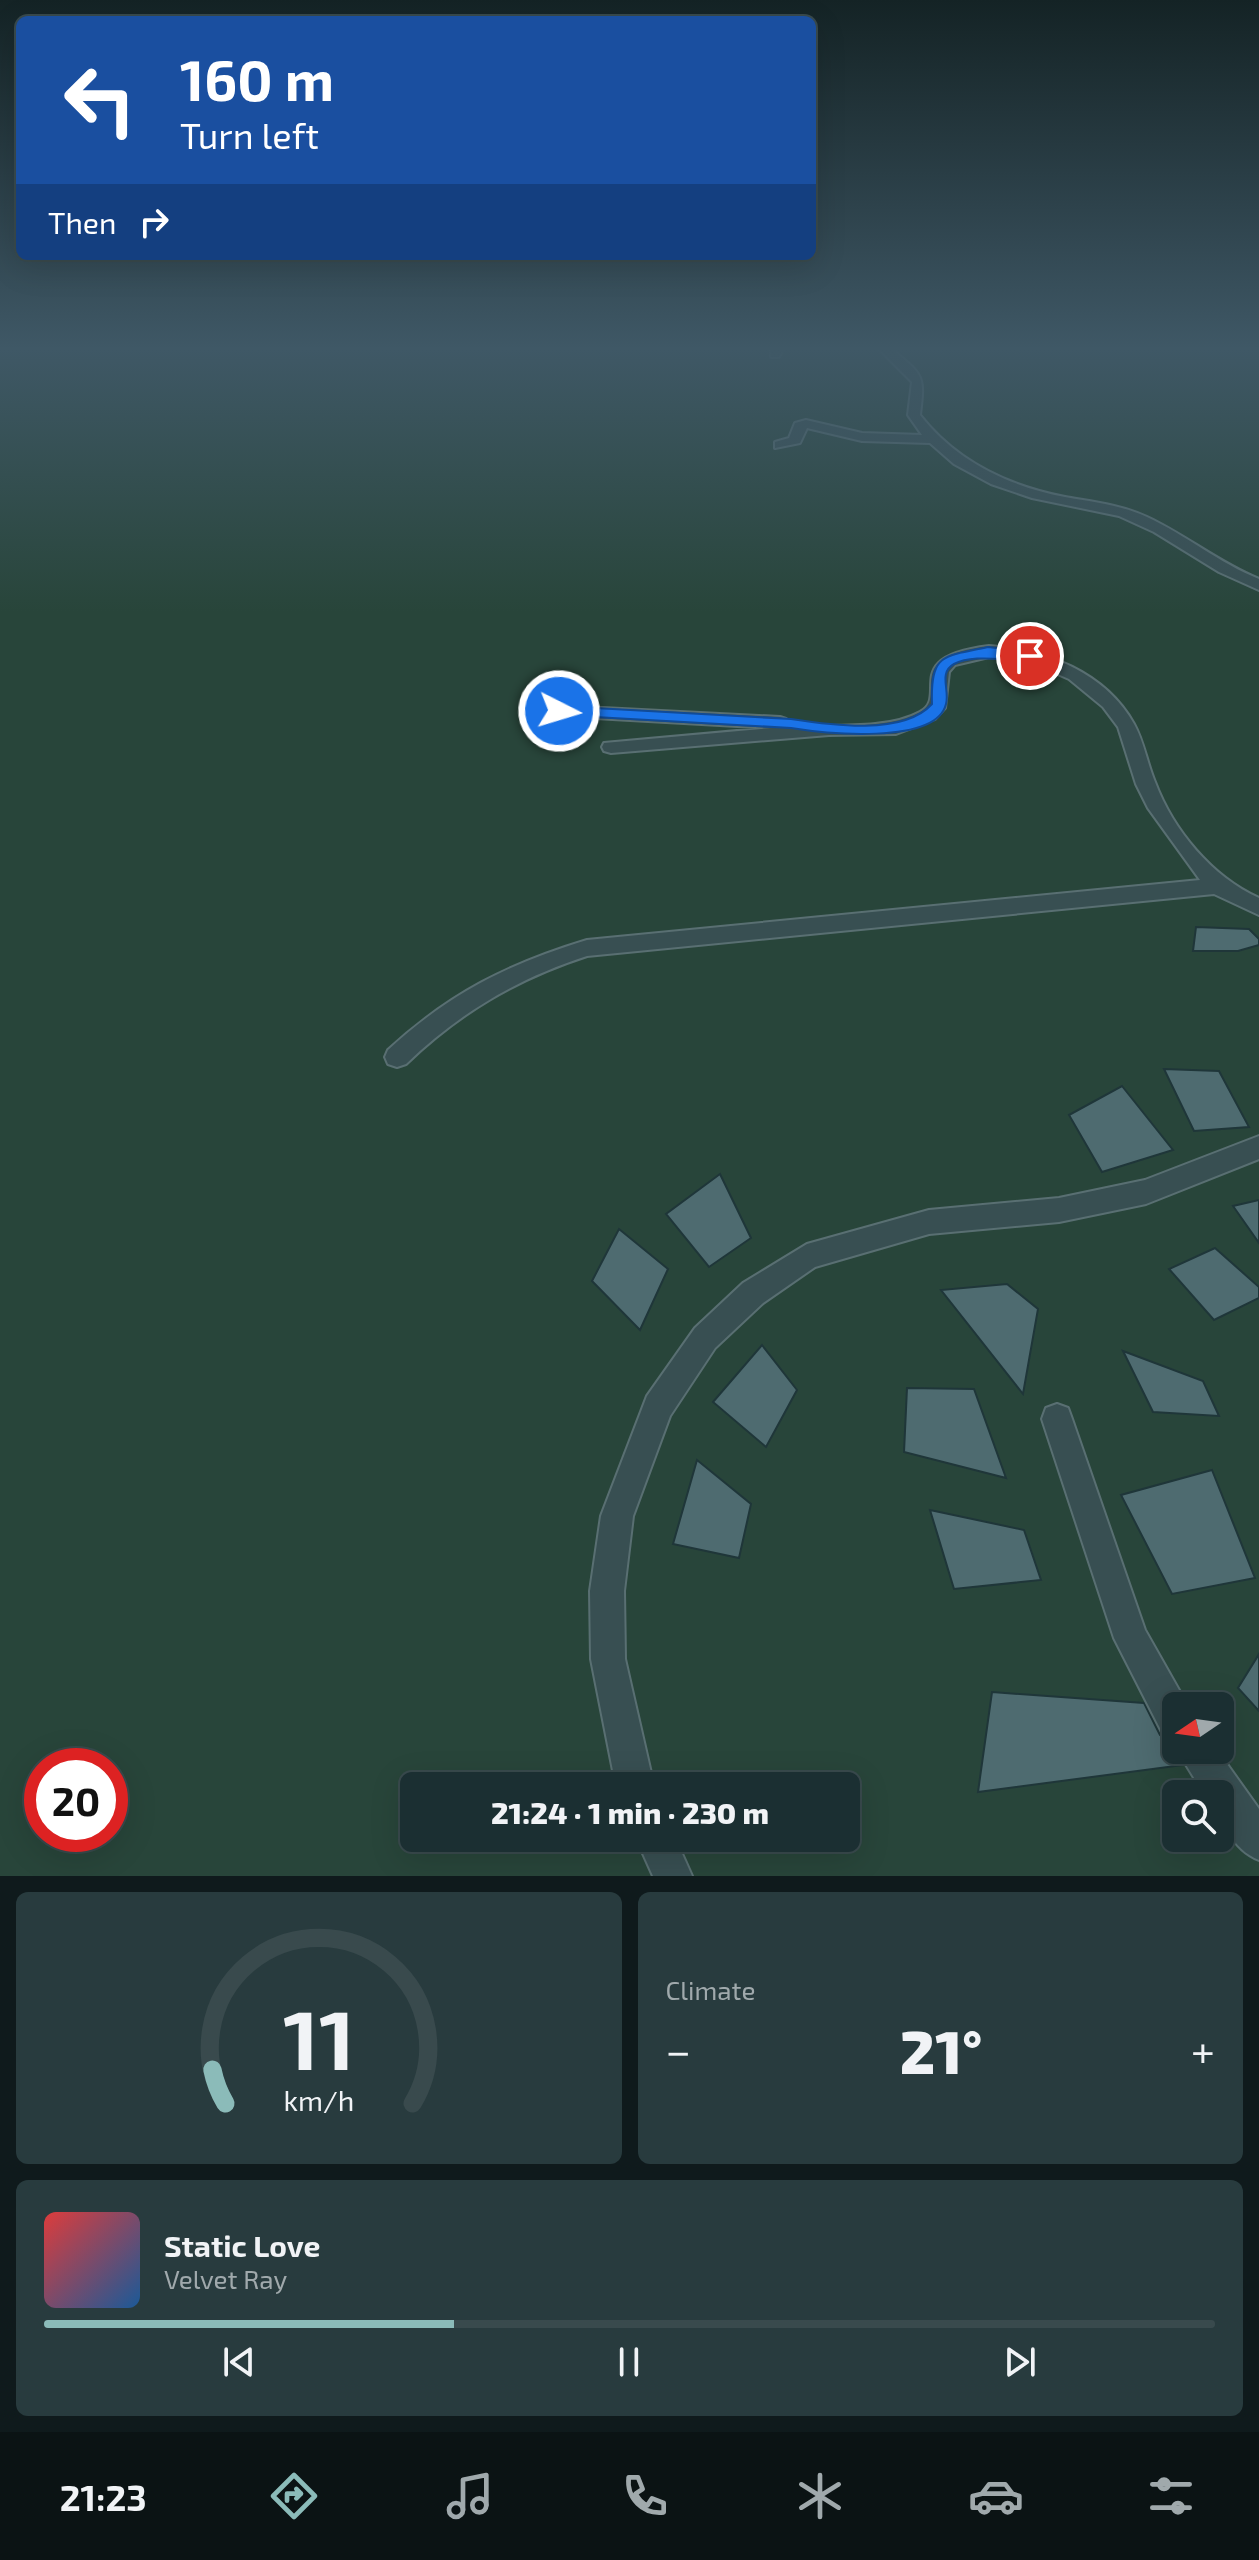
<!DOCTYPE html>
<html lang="en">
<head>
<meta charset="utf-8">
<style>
  :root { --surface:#1b2f32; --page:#283b3e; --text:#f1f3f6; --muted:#a0a9ac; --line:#394a4d; --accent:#8bbbb9 }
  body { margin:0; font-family:"Exo 2",sans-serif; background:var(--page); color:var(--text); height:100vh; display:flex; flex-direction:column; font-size:30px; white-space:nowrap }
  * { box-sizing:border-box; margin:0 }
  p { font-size:26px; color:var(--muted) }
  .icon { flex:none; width:44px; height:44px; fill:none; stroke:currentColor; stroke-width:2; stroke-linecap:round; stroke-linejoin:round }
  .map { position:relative; height:1876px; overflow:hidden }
  .drawer { display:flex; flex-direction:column; gap:16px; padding:16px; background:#0f1a1c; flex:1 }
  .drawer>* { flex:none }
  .banner { position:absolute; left:16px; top:16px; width:800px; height:244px; border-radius:12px; box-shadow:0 8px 32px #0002,0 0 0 2px var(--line); background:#1a4fa0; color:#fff; overflow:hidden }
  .needle { width:52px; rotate:257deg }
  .fabs { position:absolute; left:1162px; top:1692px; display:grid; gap:16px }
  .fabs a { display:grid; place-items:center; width:72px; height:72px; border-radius:12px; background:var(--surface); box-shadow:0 8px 32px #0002,0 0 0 2px var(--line); font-size:40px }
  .speed { position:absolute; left:24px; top:1748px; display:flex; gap:16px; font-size:40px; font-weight:700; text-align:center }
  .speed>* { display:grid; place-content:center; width:104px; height:104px; border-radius:50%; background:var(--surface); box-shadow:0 8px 32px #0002,0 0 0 2px var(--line); line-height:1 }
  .speed .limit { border:12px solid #d22; background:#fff; color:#111 }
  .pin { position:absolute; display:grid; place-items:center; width:68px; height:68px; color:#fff; margin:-34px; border:4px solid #fff; border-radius:50%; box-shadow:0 2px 8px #0007 }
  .me { position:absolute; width:88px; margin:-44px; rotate:95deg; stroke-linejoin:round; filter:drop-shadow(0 0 6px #0008) }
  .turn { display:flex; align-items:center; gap:28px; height:168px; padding:0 32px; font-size:36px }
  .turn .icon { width:104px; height:104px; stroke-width:2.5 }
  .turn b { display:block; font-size:56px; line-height:68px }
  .then { display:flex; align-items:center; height:76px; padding:0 32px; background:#0003; gap:16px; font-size:30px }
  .big { font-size:60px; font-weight:800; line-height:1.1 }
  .drawer .tile { flex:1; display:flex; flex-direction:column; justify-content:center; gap:12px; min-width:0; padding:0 28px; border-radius:12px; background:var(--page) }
  .drawer .dial { align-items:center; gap:0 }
  .dial svg { height:208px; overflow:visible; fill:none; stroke:var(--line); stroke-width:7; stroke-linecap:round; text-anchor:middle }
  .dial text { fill:var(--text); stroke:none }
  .song { display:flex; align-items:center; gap:24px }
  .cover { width:96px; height:96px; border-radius:12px; background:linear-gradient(135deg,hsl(0 70% 55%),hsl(210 70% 35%)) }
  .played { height:8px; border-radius:4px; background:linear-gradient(90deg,var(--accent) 35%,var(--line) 35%) }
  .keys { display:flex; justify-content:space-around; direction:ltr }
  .heat { display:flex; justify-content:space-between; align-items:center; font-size:44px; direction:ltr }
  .drawer .tiles { flex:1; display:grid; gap:16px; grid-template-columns:1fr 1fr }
  .tile:last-child { grid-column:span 2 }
  .trip { position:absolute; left:400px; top:1772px; width:460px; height:80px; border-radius:12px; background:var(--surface); box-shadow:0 8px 32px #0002,0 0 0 2px var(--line); font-weight:800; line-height:80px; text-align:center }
  .tab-bar { display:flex; height:128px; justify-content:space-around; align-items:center; background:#0b1314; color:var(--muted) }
  .tab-bar .icon { width:56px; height:56px }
  .tab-bar .on { color:var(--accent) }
  .tab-bar b { font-size:36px; color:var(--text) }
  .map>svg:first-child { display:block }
</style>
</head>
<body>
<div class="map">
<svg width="1259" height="1876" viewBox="0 0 1259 1876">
  <rect width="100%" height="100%" fill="#243f43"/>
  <path fill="#28453a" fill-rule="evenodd" d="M0 349H1259V1876H0ZM1176 1706H1220V1750H1176ZM42 1766H110V1834H42ZM414 1786H846V1838H414ZM1176 1794H1220V1838H1176Z"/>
  <g fill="#4e6b70" stroke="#1f3639" stroke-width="2">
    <polygon points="1196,927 1249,929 1259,939 1259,945 1238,951 1193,951"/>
    <polygon points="1164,1069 1219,1071 1249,1127 1194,1131"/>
    <polygon points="1122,1086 1173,1150 1102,1172 1069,1115"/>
    <polygon points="720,1174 751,1238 709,1267 666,1214"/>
    <polygon points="1259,1200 1259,1243 1233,1206"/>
    <polygon points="619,1229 668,1269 640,1330 592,1281"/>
    <polygon points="1215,1248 1259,1287 1259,1298 1214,1320 1169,1269"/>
    <polygon points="1007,1284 1038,1309 1023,1394 941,1290"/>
    <polygon points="762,1345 797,1390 766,1447 713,1402"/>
    <polygon points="1123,1351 1203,1381 1219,1416 1153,1412"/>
    <polygon points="907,1388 974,1389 1006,1478 904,1452"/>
    <polygon points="697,1460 751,1504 739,1558 673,1544"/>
    <polygon points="1212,1470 1255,1578 1172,1594 1121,1495"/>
    <polygon points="930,1510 1024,1530 1041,1580 954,1589"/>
    <polygon points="1259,1654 1259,1711 1238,1688"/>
    <polygon points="992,1692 1144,1703 1160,1735 1168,1739 1183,1765 978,1792"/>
  </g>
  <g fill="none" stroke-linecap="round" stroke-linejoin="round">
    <g stroke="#596f72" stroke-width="4">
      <g id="minor">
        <polygon points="771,349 783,349 779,357 771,357"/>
        <path d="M879 349H892C923 376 925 373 920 415 956 461 1008 486 1065 497 1093 502 1121 505 1147 517 1186 535 1219 563 1259 579V590L1219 572 1154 532 1119 516 1032 498 991 484 954 464 930 443 862 441 807 428 800 443 775 448V442L789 438 795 423 806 420 862 433 922 435 908 415 912 382Z"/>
        <path d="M989 646C1045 649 1105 672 1134 724 1144 742 1147 763 1155 782 1173 830 1212 877 1259 898V915L1214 894 587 956C516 979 459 1013 406 1064L397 1067 388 1064 385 1057 388 1050C450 993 508 964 587 940L1200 880 1148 808 1136 784 1118 727 1103 707 1069 679 1028 661 989 657 955 665 949 672 945 708 935 719 896 734 829 735 611 753 604 751 602 747 604 743 771 728 559 716 538 706 529 689 538 684 544 685 551 699 563 706 780 717 786 719 789 723 786 727C826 724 886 731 920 712 950 696 898 657 989 646Z"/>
        <polygon points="1259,1136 1259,1159 1146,1204 1059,1222 929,1234 815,1267 763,1303 715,1348 670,1416 633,1516 624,1591 625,1659 654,1786 616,1786 591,1659 590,1591 601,1516 647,1396 695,1328 743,1283 807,1244 929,1210 1059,1198 1145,1180"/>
        <polygon points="1057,1404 1068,1408 1072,1419 1145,1630 1188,1706 1176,1706 1176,1739 1163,1734 1114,1638 1042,1419 1046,1408"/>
        <path d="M1177 1750H1217L1259 1809V1860C1232 1849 1220 1821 1220 1794H1204Z"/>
        <polygon points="636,1838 675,1838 692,1876 653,1876"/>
      </g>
    </g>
    <use href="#minor" fill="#384f52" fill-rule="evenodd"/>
  </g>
  <linearGradient id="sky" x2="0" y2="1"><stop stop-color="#142325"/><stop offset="0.57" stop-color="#3f5866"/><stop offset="1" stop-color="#3f5866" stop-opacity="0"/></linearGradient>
  <rect width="1259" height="612" fill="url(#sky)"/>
  <path fill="#1a73e8" stroke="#114b97" stroke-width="2" d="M988 647 1030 652 1037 656C1025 666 978 651 954 664 938 673 950 690 946 704 936 746 822 733 791 728L559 715 551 711 559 706 791 719C830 725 903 736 932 704 930 652 944 657 988 647Z"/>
</svg>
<div class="fabs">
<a><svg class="needle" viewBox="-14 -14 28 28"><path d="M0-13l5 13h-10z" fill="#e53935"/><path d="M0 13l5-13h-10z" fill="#a0a9ac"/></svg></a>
<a><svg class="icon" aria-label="search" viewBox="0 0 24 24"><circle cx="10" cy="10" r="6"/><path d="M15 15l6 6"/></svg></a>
</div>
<div class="speed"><div class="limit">20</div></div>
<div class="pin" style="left:1030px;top:656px;background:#d93025"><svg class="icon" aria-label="arrive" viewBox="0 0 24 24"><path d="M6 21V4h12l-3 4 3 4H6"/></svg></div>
<svg class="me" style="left:559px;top:711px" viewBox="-20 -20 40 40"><circle r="17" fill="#1a73e8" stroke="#fff" stroke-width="3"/><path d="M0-11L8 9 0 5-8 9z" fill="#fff"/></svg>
<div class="trip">21:24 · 1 min · 230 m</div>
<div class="banner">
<div class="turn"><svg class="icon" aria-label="left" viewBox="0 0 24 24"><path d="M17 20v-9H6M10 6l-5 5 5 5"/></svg><div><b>160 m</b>Turn left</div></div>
<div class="then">Then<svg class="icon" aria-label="right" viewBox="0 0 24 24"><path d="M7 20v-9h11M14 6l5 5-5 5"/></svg></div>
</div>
</div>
<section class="drawer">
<div class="tiles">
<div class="tile dial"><svg viewBox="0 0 100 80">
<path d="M14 69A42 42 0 1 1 86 69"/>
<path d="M14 69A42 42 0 0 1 9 56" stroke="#8bbbb9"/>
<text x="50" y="56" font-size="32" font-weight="700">11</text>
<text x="50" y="72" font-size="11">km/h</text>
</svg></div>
<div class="tile"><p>Climate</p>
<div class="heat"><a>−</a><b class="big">21°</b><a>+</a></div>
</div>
<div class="tile">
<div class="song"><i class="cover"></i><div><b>Static Love</b><p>Velvet Ray</p></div></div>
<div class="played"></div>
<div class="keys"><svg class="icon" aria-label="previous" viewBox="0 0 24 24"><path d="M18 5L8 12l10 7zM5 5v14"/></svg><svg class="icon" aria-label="pause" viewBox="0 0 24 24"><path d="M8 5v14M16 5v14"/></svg><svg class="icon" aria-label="next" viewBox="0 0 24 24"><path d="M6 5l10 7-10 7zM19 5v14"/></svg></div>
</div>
</div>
</section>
<nav class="tab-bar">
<b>21:23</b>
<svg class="icon on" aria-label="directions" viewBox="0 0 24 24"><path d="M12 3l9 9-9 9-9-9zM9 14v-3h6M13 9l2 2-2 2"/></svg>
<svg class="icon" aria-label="music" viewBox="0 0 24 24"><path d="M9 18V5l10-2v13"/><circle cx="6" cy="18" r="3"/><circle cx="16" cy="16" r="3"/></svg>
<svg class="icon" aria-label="phone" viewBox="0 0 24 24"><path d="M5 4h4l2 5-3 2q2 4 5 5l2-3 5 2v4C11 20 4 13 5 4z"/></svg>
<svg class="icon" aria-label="climate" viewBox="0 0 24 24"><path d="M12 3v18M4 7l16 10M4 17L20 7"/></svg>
<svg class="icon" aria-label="car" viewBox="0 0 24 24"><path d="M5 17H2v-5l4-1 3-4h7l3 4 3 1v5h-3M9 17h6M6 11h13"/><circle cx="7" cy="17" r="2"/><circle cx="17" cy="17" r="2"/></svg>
<svg class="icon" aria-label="filters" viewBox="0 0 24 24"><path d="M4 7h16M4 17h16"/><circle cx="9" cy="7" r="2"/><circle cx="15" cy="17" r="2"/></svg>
</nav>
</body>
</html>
